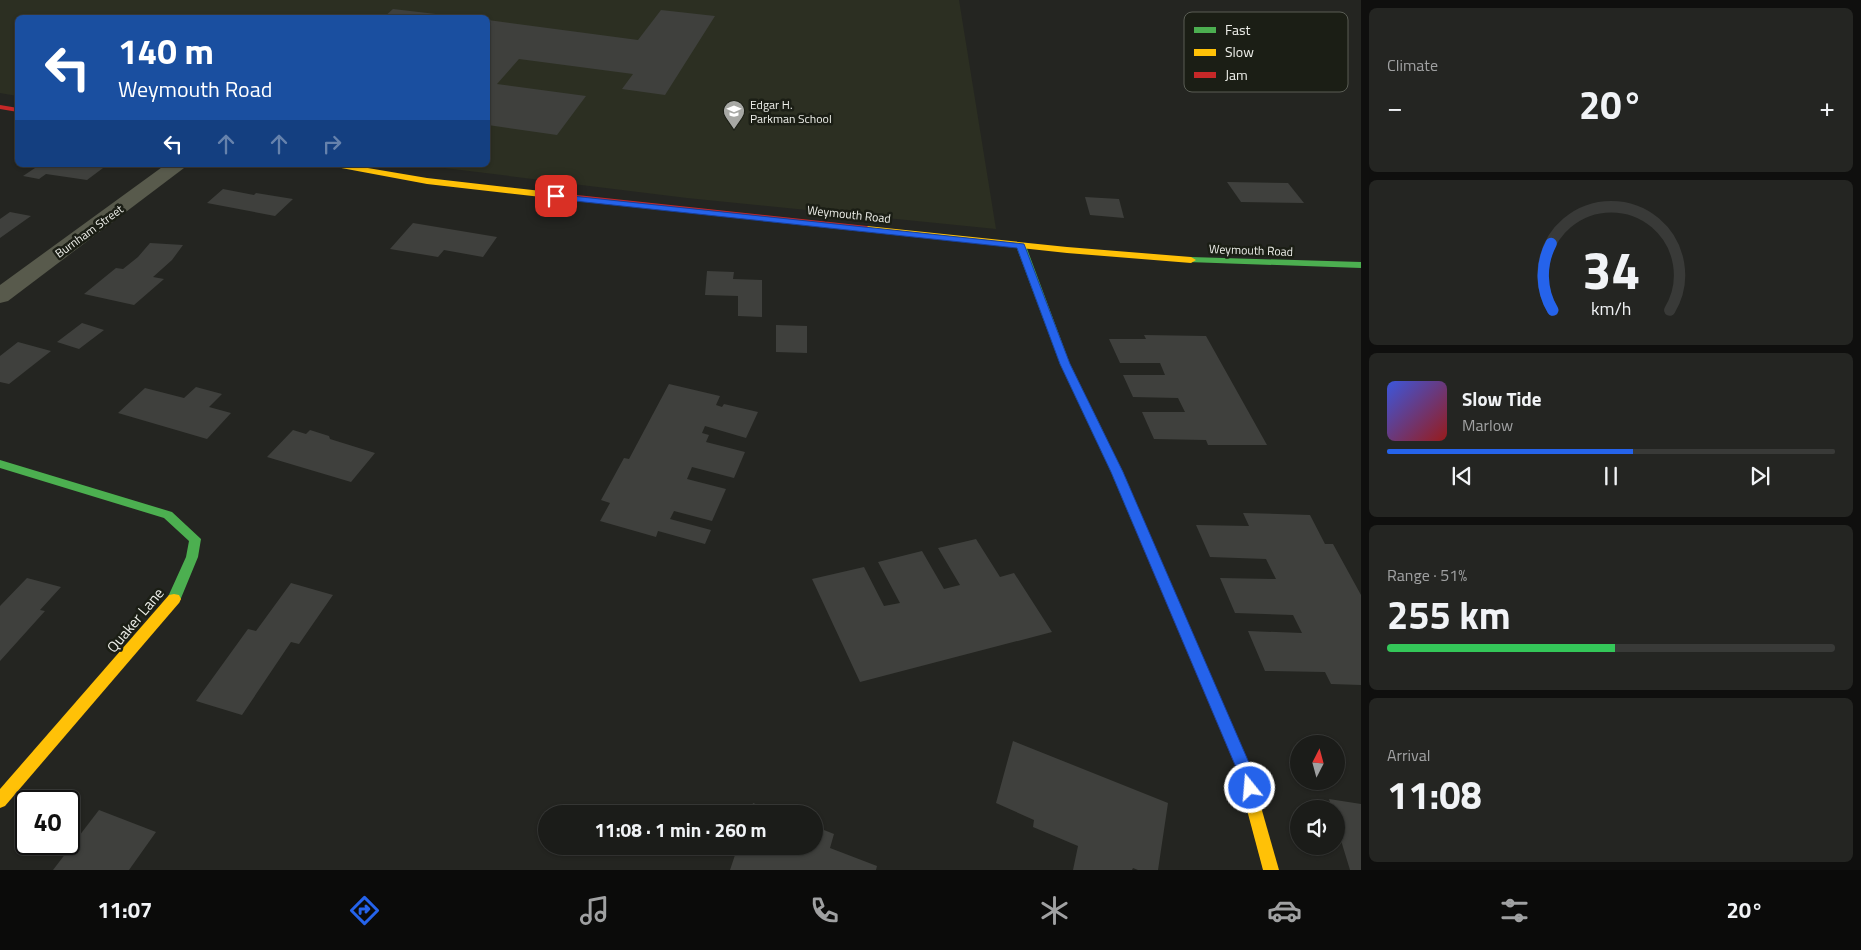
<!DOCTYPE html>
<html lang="en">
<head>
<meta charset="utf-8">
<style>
  :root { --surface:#1b1c19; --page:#242522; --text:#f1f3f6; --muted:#a0a1a2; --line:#393a38; --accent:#2563eb }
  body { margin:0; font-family:"Titillium Web",sans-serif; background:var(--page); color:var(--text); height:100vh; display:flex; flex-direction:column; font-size:19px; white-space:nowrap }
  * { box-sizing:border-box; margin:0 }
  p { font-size:16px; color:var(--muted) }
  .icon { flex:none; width:28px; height:28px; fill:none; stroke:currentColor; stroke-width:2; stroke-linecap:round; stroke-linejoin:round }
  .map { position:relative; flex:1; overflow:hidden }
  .drawer { display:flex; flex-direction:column; gap:8px; padding:8px; background:#0f0f0e; width:500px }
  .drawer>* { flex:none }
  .top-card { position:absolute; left:15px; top:15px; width:475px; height:152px; border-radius:8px; box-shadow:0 1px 4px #0004,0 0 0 1px var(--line); background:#1a4fa0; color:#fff; overflow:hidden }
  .needle { width:32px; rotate:6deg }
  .buttons { position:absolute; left:1290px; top:735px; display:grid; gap:10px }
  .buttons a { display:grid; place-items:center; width:55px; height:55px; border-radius:50%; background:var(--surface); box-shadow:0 1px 4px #0004,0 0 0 1px var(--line); font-size:25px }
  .speed { position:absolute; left:15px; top:790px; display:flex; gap:10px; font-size:25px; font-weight:700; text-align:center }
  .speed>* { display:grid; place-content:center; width:65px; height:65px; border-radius:50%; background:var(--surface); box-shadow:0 1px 4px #0004,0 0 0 1px var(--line); line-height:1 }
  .speed .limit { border:2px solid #111; border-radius:8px; background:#fff; color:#111 }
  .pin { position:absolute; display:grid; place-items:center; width:42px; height:42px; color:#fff; margin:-21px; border-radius:10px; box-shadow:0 2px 8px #0006 }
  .me { position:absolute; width:55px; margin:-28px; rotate:343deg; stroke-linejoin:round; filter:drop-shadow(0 0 4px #0008) }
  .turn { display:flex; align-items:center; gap:18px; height:105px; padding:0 20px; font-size:22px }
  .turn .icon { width:65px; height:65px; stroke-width:2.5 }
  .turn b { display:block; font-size:35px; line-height:42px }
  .lanes { display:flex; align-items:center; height:48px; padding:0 20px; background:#0003; justify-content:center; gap:25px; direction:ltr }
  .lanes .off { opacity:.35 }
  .big { font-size:38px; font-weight:700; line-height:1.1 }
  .drawer .tile { flex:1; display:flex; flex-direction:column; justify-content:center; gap:8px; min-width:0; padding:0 18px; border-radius:8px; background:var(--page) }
  .drawer .dial { align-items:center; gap:0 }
  .dial svg { height:130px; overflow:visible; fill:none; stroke:var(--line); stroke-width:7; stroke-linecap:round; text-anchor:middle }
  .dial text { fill:var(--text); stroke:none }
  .song { display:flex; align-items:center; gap:15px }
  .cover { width:60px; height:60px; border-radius:8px; background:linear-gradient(135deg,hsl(230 70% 55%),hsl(0 70% 35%)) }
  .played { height:5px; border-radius:2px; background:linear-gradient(90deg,var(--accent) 55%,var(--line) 55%) }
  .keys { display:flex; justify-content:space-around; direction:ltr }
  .heat { display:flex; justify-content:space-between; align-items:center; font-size:28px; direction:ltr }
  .charge { height:8px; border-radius:4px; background:linear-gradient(90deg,#34c759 51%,var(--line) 0) }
  .trip { position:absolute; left:538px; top:805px; width:285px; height:50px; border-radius:25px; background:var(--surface); box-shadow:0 1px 4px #0004,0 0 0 1px var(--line); font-weight:700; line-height:50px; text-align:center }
  .dock { display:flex; height:80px; justify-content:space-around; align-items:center; background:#0b0b0a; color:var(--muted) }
  .dock .icon { width:35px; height:35px }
  .dock .selected { color:var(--accent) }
  .dock b { font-size:22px; color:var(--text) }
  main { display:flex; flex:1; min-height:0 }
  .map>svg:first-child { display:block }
</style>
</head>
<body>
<main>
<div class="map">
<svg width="1361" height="870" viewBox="0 0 1361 870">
  <rect width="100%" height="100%" fill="#242521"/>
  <polygon fill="#2c2f22" points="0,0 959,0 996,229 687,198 420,165 488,165 488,18 18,18 17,96 0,93"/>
  <g fill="#3f403d">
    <polygon points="393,9 453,16 453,18 383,18"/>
    <polygon points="661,10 715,16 665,95 622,89 633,74 519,59 497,84 586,96 557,135 488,125 488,20 638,40"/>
    <polygon points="32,165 107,165 87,180 46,174 39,179 23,176 35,168 29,167"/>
    <polygon points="1227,182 1288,183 1304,203 1241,202"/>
    <polygon points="223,189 254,195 256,193 293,199 275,216 207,203"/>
    <polygon points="1085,197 1119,199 1124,218 1090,215"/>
    <polygon points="10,212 31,216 0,238 0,219"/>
    <polygon points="413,223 497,237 483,257 444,250 438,257 390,249"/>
    <polygon points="150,243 183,245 172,260 153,277 164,279 134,305 84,294 116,268 123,269 138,257"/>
    <polygon points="707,271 734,272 733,279 762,280 762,317 738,316 738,296 705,295"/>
    <polygon points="82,323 104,330 79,349 57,342"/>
    <polygon points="776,325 807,326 807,353 776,352"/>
    <polygon points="1144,335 1206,336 1267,445 1208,445 1206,440 1154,439 1142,412 1185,412 1178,398 1133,397 1123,375 1165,375 1160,363 1120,363 1109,339 1146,339"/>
    <polygon points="18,342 51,351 9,384 0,382 0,356"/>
    <polygon points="669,384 720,396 716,405 722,407 724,404 758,412 746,438 705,426 702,433 709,435 706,442 745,452 734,478 692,467 687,479 726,489 712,521 674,511 670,519 711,530 705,544 658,531 656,537 600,521 610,503 601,500 624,458 629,459"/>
    <polygon points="196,387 222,394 209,407 231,413 207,439 118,413 145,388 184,398"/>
    <polygon points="293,430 306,434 310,430 329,436 330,439 375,453 351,482 267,457"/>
    <polygon points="1243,513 1310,515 1325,544 1333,544 1361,595 1361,685 1331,684 1325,672 1265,671 1248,631 1302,633 1293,615 1235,613 1220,578 1276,579 1266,559 1210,557 1196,525 1249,526"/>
    <polygon points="976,539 1000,577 1014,573 1052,632 860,682 812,579 864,567 884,606 900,603 878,562 922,551 944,589 960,585 938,548"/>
    <polygon points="27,578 61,587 40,610 45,611 0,661 0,606"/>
    <polygon points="291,583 333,595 299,644 291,642 242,715 196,701 248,629 256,631"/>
    <polygon points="1013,741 1168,803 1158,870 1138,870 1133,868 1132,870 1073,870 1078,846 1033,827 1034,820 996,803"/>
    <polygon points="1329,799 1361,804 1361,870 1350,870 1336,824 1336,809 1332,809"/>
    <polygon points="753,803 781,814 750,814"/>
    <polygon points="99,810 156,832 129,870 53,870"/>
    <polygon points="814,826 834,834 830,848 877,866 876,870 730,870 738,846 814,846"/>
  </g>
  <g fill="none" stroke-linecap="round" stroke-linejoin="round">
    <polygon fill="#585a4c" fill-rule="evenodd" points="165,165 188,165 8,301 0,303 0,285"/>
    <g fill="#4caf50" fill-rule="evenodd">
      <polygon points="1021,243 1026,246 1070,364 1123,472 1145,524 1143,527 1135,527 1133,524 1111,472 1060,364 1016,246"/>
      <polygon points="1191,257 1361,262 1361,268 1188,262 1188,258"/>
      <polygon points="0,460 172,512 201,539 198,557 179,603 174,604 169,603 167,599 186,557 189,541 164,518 0,468"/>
    </g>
    <g fill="#ffc107" fill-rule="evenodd">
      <polygon points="332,165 350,165 427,178 577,195 581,198 577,201 427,184 336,167"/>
      <polygon points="867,226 1067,247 1191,257 1196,260 1191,263 1067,253 864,231 863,229"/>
      <polygon points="174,594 179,595 181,599 179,603 5,806 0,808 0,789 169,595"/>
      <polygon points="1242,758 1247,760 1249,765 1279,870 1263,870 1235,765 1237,760"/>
    </g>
    <g fill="#c62828" fill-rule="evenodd">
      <polygon points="0,105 18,108 18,112 0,109"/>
      <polygon points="577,195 867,226 871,229 867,232 574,200 573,198"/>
      <polygon points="1139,519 1143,521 1145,524 1249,765 1247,770 1242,772 1237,770 1235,765 1133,524 1135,521"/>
    </g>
  </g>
  <polygon fill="#2563eb" stroke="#184099" points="553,194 1024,244 1070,364 1123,472 1253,772 1257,788 1255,793 1250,796 1244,793 1238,772 1111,472 1060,364 1017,248 556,199 553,198"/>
  <defs>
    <g id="school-pin" transform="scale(1.125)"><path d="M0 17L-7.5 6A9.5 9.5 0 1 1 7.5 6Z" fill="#a7a8a4" stroke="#1b1e15"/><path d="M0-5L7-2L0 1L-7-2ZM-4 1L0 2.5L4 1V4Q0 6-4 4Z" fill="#fff"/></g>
  </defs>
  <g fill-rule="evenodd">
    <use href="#school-pin" x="734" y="111"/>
  </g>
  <g text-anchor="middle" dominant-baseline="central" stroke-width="5" stroke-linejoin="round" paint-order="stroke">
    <g font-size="12" fill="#eeefea" stroke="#1b1e15" text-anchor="start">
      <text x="750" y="104">Edgar H.<tspan x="750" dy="14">Parkman School</tspan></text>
    </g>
    <g font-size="12" fill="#eeefea" stroke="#1b1e15">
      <text transform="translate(849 214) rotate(6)">Weymouth Road</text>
      <text transform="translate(89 231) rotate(-36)">Burnham Street</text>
      <text transform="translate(1251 250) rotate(2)">Weymouth Road</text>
    </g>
    <g font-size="15" fill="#eeefea" stroke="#1b1e15">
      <text transform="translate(135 620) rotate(-50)">Quaker Lane</text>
    </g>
  </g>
  <rect x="1184" y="12" width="164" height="80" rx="8" fill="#1b1e15" stroke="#5a5d55" stroke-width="1"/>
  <rect x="1194" y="27" width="22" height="6" fill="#4caf50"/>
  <rect x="1194" y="49" width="22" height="7" fill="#ffc107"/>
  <rect x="1194" y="72" width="22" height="6" fill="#c62828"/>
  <g font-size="14" fill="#eeefea">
    <text x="1225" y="35">Fast</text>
    <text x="1225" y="57">Slow</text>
    <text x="1225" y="80">Jam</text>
  </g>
</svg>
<div class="buttons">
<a><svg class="needle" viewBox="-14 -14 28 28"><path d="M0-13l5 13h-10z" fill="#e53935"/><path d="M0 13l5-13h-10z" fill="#a0a1a2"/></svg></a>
<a><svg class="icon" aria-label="sound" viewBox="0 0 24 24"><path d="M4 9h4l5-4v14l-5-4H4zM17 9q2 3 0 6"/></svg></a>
</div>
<div class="speed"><div class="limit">40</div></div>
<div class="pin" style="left:556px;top:196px;background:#d93025"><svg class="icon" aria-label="arrive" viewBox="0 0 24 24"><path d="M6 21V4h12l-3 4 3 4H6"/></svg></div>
<svg class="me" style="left:1250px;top:788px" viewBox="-20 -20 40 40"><circle r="17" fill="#2563eb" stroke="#fff" stroke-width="3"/><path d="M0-11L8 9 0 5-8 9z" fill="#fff"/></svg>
<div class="trip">11:08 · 1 min · 260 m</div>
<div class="top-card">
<div class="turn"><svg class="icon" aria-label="left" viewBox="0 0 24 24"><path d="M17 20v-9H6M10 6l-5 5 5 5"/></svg><div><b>140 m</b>Weymouth Road</div></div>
<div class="lanes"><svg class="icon" aria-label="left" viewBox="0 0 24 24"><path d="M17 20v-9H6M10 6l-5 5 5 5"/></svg><svg class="icon off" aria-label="ahead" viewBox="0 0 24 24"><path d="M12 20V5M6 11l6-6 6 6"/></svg><svg class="icon off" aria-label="ahead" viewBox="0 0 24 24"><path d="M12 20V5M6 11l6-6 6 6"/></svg><svg class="icon off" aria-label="right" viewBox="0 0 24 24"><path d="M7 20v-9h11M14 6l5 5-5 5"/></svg></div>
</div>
</div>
<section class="drawer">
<div class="tile"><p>Climate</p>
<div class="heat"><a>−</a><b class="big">20°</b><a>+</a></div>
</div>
<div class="tile dial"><svg viewBox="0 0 100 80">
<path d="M14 69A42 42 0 1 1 86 69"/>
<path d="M14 69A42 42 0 0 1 13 28" stroke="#2563eb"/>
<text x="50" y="56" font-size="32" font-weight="700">34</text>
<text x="50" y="72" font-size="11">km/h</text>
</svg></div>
<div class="tile">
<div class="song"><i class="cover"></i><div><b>Slow Tide</b><p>Marlow</p></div></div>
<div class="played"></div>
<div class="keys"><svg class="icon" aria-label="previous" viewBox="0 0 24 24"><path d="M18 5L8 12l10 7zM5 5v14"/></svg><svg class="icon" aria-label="pause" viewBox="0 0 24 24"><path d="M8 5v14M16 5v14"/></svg><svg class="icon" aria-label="next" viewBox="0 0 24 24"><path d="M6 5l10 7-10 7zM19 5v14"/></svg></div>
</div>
<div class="tile"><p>Range · 51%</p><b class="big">255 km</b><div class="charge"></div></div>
<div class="tile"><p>Arrival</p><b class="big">11:08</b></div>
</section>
</main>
<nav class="dock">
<b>11:07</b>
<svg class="icon selected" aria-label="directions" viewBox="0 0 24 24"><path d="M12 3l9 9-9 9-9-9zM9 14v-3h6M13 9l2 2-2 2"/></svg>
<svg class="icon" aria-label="music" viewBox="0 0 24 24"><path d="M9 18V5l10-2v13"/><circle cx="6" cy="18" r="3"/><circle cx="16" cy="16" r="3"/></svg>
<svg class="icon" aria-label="phone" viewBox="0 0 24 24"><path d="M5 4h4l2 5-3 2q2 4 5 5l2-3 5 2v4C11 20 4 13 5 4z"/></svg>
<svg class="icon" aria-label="climate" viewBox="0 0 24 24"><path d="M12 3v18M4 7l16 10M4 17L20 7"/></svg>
<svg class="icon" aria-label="car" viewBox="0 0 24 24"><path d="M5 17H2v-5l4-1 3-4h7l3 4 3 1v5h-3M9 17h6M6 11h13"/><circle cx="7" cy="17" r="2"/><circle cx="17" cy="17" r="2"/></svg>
<svg class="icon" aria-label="filters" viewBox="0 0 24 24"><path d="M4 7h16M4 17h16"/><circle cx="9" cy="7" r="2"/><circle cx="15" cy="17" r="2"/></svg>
<b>20°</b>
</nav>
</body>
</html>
